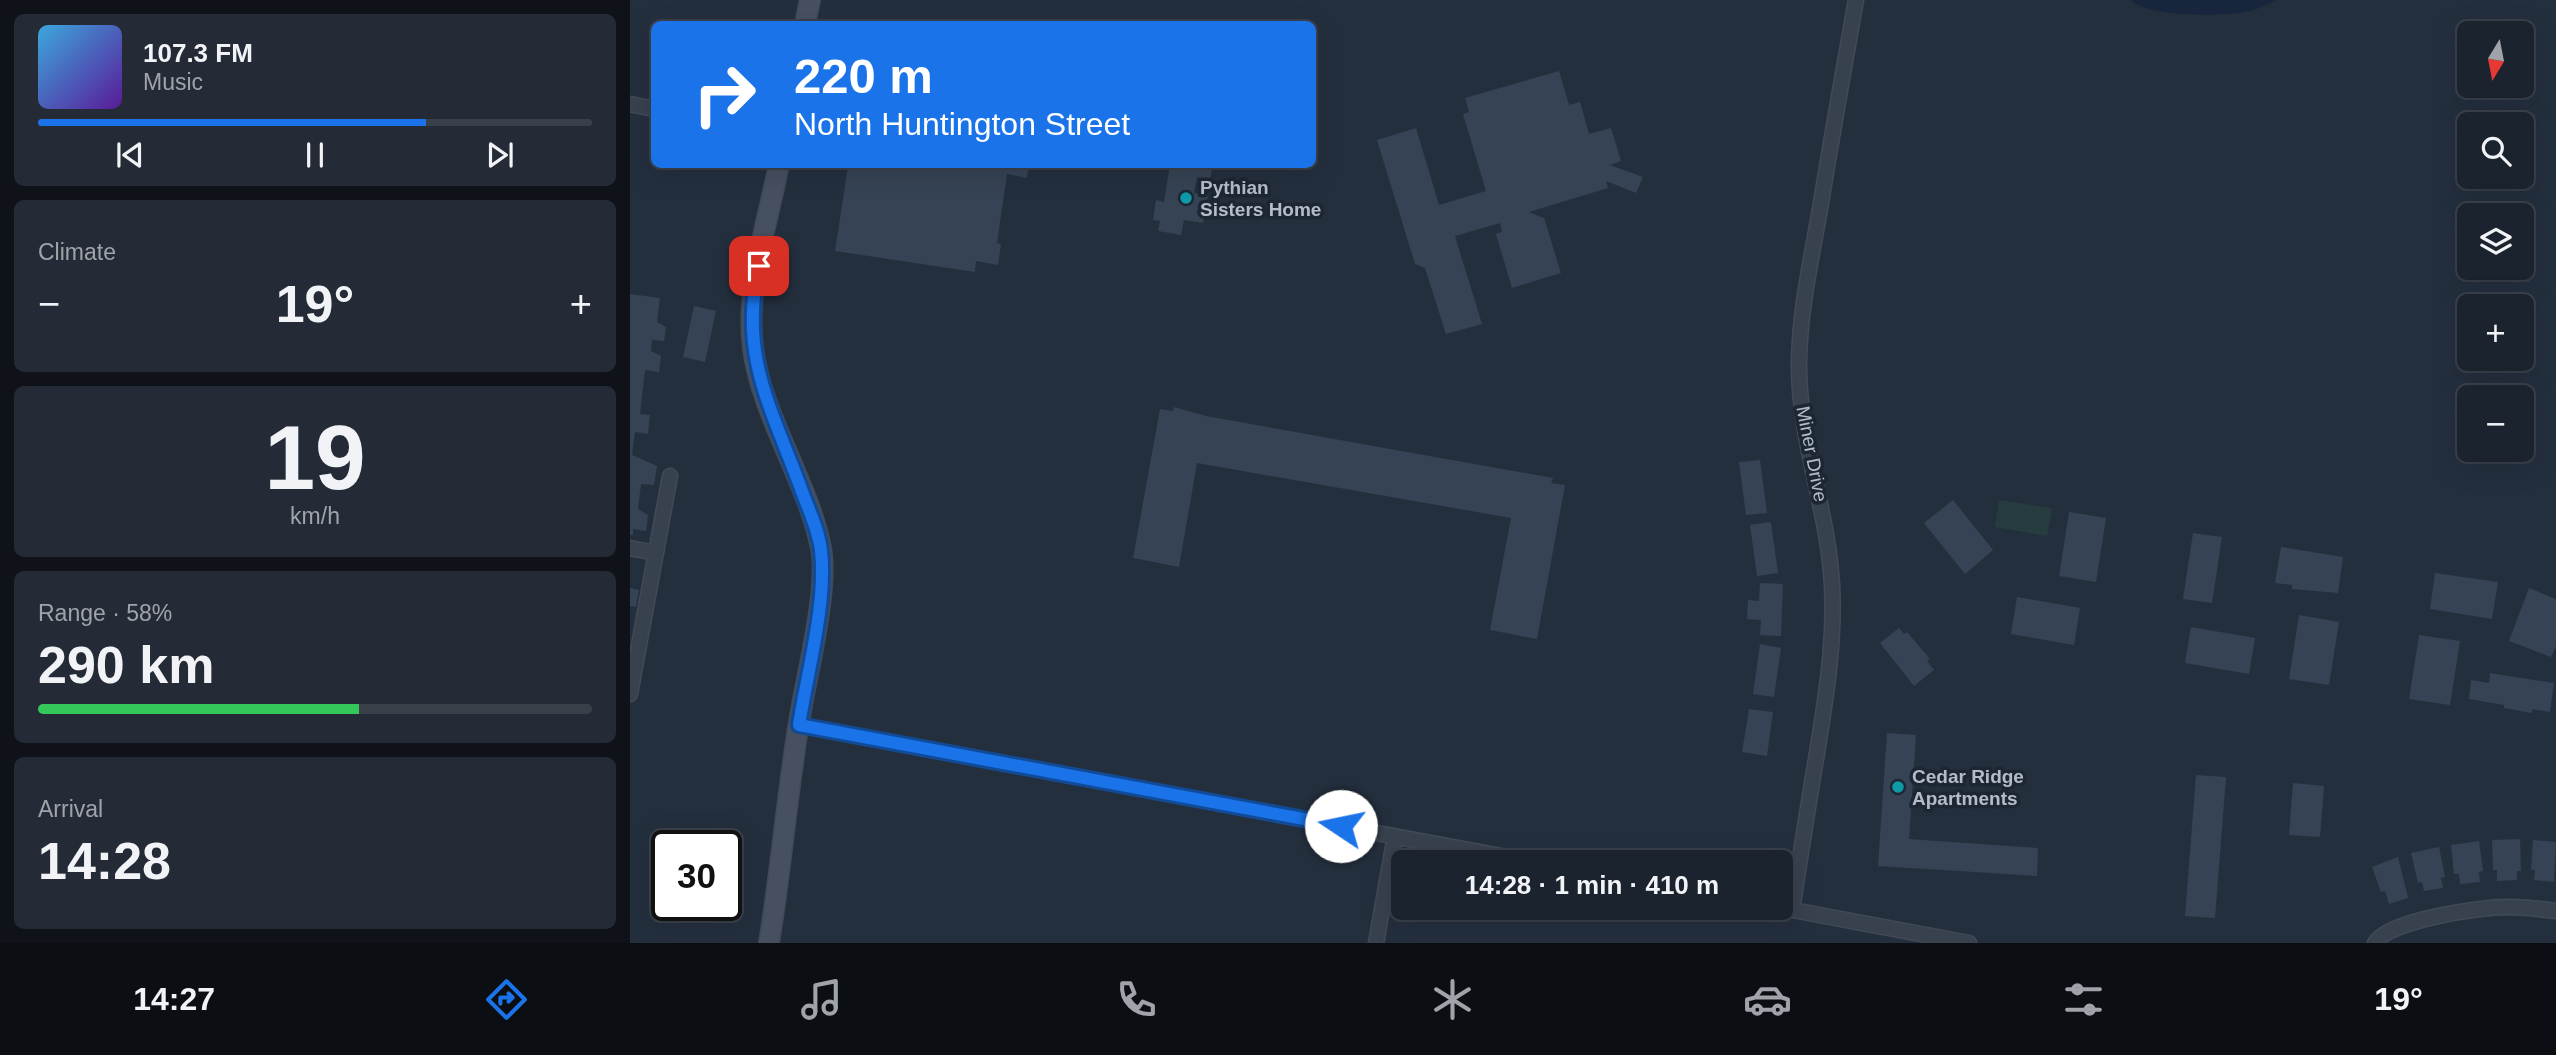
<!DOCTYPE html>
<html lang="en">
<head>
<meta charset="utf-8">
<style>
  :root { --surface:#1b232e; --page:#242b36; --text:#f1f3f6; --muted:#a0a4aa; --line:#39404a; --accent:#1a73e8 }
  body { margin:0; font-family:Helvetica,sans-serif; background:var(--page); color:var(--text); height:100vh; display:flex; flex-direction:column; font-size:26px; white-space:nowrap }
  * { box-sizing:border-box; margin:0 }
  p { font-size:23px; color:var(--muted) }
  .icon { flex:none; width:38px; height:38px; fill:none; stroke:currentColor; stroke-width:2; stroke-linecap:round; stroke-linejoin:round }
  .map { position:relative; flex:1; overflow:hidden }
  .details { display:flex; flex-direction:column; gap:14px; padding:14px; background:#0f1319; width:630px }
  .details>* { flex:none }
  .banner { position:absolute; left:21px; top:21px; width:665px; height:147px; border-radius:10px; box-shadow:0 7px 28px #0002,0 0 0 2px var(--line); background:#1a73e8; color:#fff; overflow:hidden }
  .needle { width:46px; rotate:190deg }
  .fabs { position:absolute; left:1827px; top:21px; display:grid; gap:14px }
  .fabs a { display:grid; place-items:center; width:77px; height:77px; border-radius:10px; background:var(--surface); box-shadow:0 7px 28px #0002,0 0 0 2px var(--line); font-size:35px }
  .speed { position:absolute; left:21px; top:830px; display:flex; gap:14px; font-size:35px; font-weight:700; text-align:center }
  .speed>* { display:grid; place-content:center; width:91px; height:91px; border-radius:50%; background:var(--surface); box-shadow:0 7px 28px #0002,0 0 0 2px var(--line); line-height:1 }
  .speed .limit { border:4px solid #111; border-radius:10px; background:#fff; color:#111 }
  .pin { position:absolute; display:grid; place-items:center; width:60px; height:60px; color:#fff; margin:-30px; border-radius:14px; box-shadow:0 4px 10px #0006 }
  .me { position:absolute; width:77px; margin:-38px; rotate:281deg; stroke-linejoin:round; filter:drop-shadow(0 0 5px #0008) }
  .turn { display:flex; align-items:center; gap:24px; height:147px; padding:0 28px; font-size:32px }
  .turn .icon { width:91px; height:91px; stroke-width:2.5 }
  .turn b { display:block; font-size:49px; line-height:60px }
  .big { font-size:52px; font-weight:700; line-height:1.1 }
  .details .widget { flex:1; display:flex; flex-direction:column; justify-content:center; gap:10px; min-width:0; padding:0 24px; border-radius:10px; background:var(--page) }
  .details .dial { align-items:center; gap:0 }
  .dial b { font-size:91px; line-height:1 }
  .song { display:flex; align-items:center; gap:21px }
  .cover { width:84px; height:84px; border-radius:10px; background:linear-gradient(135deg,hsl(200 70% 55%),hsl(270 70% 35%)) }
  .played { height:7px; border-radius:4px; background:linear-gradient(90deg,var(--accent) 70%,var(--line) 70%) }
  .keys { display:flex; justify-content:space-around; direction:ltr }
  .heat { display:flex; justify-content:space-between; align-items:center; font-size:38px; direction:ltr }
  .charge { height:10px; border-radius:5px; background:linear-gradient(90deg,#34c759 58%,var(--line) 0) }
  .trip { position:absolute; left:761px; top:850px; width:402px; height:70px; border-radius:10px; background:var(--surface); box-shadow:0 7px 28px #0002,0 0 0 2px var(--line); font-weight:700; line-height:70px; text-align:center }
  .menu { display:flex; height:112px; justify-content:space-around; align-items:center; background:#0b0e12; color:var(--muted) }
  .menu .icon { width:49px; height:49px }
  .menu .active { color:var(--accent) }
  .menu b { font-size:32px; color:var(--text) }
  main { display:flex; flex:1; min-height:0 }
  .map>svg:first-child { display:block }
</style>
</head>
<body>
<main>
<section class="details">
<div class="widget">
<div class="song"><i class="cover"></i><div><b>107.3 FM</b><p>Music</p></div></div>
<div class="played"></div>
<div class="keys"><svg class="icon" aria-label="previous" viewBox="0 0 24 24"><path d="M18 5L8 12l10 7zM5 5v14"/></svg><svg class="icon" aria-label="pause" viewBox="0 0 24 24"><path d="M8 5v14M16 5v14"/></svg><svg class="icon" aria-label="next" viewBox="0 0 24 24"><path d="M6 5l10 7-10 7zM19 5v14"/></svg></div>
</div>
<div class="widget"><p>Climate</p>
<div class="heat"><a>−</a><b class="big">19°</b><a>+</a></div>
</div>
<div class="widget dial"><b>19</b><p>km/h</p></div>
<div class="widget"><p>Range · 58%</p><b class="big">290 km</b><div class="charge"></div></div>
<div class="widget"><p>Arrival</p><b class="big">14:28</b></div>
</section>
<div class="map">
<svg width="1926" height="943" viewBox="0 0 1926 943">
  <rect width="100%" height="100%" fill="#242f3e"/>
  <polygon fill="#263c3f" points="1369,500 1422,508 1417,536 1365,527"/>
  <path fill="#17263c" d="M1501 0H1647C1636 6 1623 11 1610 13 1588 16 1516 17 1501 0Z"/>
  <g fill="#364354">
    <polygon points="929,71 939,105 950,102 959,134 981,128 991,161 980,165 1013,177 1006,193 976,181 978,188 899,212 914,218 931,273 882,288 866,234 872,232 870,223 825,236 852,324 816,334 795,268 785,264 747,140 786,128 809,205 856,191 833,114 839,112 835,98"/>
    <polygon points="226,164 399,164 397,178 377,174 367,243 371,244 368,265 346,261 345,272 205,251 218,166 226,167"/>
    <polygon points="540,164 583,164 580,180 567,177 564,193 578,195 573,223 554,220 551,235 528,231 530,221 523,220 526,200 534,202"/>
    <polygon points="0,294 30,298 27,322 36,327 34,341 22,340 21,351 31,356 29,372 15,370 10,414 20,415 18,434 5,432 2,455 27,466 24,485 11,484 8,509 18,515 16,531 3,529 3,535 0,535"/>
    <polygon points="64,306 86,311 75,362 53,357"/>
    <polygon points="544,407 576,416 923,478 921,483 935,485 907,639 860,630 881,518 567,463 549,567 503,558 530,409 543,411"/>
    <polygon points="1130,460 1137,513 1116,515 1109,462"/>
    <polygon points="1323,500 1363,550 1335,574 1294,523"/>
    <polygon points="1439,512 1476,518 1466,582 1429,576"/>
    <polygon points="1141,522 1148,573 1127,576 1120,525"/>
    <polygon points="1563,533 1592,537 1582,603 1553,599"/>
    <polygon points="1651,547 1713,557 1708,593 1662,589 1662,585 1645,583"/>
    <polygon points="1805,573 1868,582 1862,619 1800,609"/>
    <polygon points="1130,583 1153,584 1151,636 1130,635 1131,620 1117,619 1118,600 1129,601"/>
    <polygon points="0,588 9,590 6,607 0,606"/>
    <polygon points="1899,588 1926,599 1926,646 1921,657 1879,641"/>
    <polygon points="1387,597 1450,608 1444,645 1381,634"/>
    <polygon points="1669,615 1709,622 1699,685 1659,679"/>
    <polygon points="1561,627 1625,638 1619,674 1555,663"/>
    <polygon points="1269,628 1274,634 1277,632 1300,659 1297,661 1304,670 1284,686 1250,643"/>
    <polygon points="1789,635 1830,641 1820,705 1779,699"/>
    <polygon points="1130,644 1151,648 1144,697 1123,694"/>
    <polygon points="1860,673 1924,683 1920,712 1902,709 1902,713 1874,708 1874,705 1839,699 1841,680 1859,683"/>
    <polygon points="1119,709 1143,712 1137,756 1112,752"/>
    <polygon points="1257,733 1286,735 1279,839 1408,848 1407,876 1248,866"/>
    <polygon points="1566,775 1596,777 1585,918 1555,916"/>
    <polygon points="1663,783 1694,786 1690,837 1659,835"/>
    <polygon points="1890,839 1891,871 1887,871 1887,880 1867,881 1867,870 1863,870 1862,840"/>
    <polygon points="1903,840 1926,842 1924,882 1904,880 1905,870 1901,870"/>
    <polygon points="1849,841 1853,871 1849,872 1850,882 1830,884 1829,874 1824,874 1821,845"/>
    <polygon points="1809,847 1815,877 1811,878 1813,888 1794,891 1792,882 1788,883 1781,853"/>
    <polygon points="1768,857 1778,898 1759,904 1755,891 1751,892 1742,867"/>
  </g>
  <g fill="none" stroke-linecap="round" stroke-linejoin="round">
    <g stroke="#414a57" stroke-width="17">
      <g id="street">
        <polyline points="0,104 24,109"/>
        <polyline points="0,548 26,553"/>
        <polyline points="0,694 40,476"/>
        <polyline points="168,725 908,863"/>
        <polyline points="1152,908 1339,943"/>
        <path d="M1162 910C1170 858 1178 806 1187 753 1196 697 1205 642 1202 585 1198 510 1169 441 1169 366 1169 311 1182 257 1191 203 1202 135 1214 68 1226 0"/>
        <polyline points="746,943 765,836"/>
        <path d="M1745 943C1759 920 1850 907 1878 907 1894 907 1910 909 1926 911"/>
      </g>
    </g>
    <g stroke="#414a57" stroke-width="22">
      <g id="secondary">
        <polyline points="175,24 180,0"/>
        <path d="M139 943C151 870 157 795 169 722 176 677 199 591 191 548 178 482 131 414 123 348 115 290 138 221 149 164"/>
      </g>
    </g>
    <use href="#street" stroke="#38414e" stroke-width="14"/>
    <use href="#secondary" stroke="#465061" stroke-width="19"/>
  </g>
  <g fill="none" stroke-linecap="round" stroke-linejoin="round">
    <g stroke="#114b97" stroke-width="18">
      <path id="route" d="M129 266C109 354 140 405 170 486 177 506 189 530 191 551 197 603 177 673 169 725L711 826"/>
    </g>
    <use href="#route" stroke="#1a73e8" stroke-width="12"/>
  </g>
  <g fill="#0f9aa8" stroke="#1d2633" stroke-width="2.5">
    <circle cx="556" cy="198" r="7"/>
    <circle cx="1268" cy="787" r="7"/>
  </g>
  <g text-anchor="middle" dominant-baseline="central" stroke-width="7" stroke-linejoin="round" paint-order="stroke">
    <g font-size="19" font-weight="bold" fill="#b4bcc9" stroke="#1d2633" text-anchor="start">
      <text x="570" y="187">Pythian<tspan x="570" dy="22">Sisters Home</tspan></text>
      <text x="1282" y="776">Cedar Ridge<tspan x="1282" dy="22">Apartments</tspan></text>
    </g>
    <g font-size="19" fill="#b4bcc9" stroke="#1d2633">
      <text transform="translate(1182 454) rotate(79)">Miner Drive</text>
    </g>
  </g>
</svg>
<div class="fabs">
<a><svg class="needle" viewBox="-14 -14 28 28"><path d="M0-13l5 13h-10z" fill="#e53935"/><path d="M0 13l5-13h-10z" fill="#a0a4aa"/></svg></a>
<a><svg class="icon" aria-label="search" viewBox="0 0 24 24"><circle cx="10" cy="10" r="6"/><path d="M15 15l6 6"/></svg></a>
<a><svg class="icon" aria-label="layers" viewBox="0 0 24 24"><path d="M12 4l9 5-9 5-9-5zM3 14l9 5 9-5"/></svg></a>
<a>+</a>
<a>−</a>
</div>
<div class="speed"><div class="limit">30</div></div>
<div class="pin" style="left:129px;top:266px;background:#d93025"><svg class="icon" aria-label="arrive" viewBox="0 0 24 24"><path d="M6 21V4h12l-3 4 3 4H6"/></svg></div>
<svg class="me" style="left:711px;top:826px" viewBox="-20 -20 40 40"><circle r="19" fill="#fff"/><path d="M0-13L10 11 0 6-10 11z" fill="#1a73e8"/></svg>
<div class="trip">14:28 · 1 min · 410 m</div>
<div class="banner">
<div class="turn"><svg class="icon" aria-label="right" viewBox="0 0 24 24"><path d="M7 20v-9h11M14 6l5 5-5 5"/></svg><div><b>220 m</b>North Huntington Street</div></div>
</div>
</div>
</main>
<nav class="menu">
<b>14:27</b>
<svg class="icon active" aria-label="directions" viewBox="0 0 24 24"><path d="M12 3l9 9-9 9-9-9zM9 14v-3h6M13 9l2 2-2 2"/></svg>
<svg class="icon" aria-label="music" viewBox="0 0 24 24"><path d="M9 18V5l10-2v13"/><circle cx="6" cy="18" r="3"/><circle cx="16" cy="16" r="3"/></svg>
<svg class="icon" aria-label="phone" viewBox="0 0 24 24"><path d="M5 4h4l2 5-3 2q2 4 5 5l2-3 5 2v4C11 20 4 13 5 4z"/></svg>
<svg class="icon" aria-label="climate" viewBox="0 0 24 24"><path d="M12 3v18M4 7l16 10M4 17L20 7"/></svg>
<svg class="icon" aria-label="car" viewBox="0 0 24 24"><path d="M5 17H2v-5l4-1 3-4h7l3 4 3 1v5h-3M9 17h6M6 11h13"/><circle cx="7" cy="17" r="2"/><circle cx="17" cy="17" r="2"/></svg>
<svg class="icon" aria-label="filters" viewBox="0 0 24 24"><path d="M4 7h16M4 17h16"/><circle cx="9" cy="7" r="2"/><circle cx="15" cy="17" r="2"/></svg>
<b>19°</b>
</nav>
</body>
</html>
